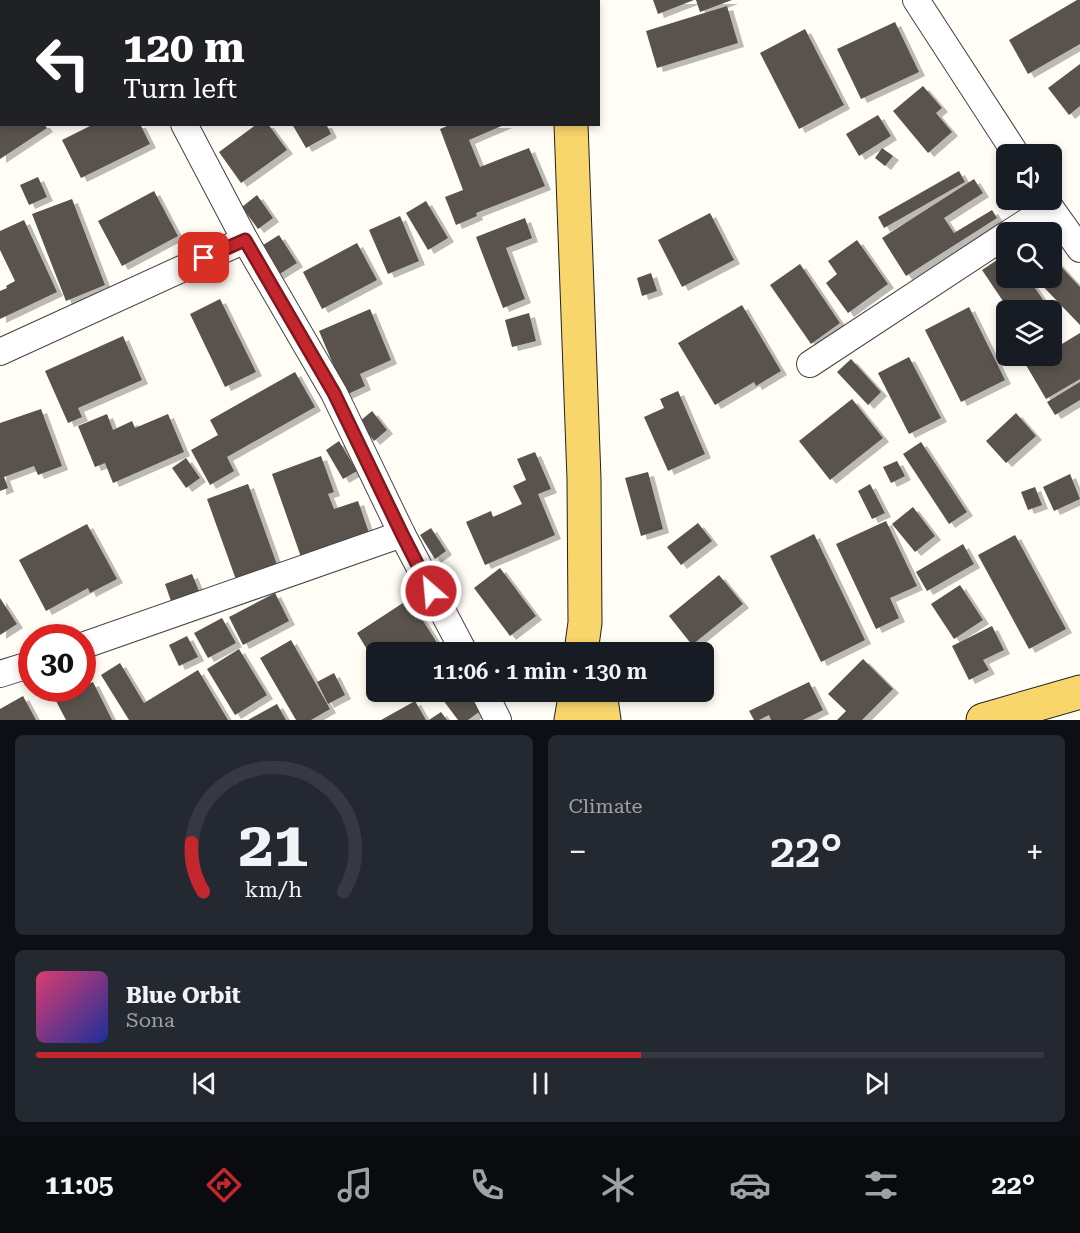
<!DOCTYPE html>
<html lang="en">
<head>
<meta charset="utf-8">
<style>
  :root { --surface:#171b24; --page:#242831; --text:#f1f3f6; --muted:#9ea1a6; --line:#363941; --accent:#c4262e }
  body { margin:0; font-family:"Roboto Serif",serif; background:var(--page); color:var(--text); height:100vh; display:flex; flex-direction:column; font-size:22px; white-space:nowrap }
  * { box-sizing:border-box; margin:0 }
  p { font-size:20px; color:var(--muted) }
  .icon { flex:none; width:33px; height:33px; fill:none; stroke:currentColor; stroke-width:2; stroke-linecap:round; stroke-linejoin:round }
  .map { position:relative; height:720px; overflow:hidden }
  .details { display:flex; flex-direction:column; gap:15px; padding:15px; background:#0d0f14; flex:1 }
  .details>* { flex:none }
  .guide { position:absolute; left:0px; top:0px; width:600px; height:126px; box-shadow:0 3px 9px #0003; background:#202124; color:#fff; overflow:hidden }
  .fabs { position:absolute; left:996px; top:144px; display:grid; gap:12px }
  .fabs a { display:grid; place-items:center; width:66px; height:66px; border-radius:9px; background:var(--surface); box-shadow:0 3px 9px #0003; font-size:30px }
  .speed { position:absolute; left:18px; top:624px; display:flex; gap:12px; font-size:30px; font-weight:700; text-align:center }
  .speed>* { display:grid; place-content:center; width:78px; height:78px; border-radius:50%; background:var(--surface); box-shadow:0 3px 9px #0003; line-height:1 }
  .speed .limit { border:9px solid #d22; background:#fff; color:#111 }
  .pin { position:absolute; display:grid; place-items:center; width:51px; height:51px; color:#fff; margin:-26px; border-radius:12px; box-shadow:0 3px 9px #0006 }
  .me { position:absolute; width:66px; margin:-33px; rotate:333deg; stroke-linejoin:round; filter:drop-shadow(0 0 4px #0008) }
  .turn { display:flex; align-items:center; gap:21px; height:126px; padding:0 24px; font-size:27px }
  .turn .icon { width:78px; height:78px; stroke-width:2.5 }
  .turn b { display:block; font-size:42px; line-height:51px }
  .big { font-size:45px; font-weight:600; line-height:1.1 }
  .details .card { flex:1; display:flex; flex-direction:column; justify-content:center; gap:9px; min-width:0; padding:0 21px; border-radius:9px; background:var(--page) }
  .details .dial { align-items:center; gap:0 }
  .dial svg { height:156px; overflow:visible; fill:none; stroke:var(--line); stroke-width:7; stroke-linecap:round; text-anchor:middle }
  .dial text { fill:var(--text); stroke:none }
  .song { display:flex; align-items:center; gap:18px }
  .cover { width:72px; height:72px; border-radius:9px; background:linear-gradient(135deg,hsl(340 70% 55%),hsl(230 70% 35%)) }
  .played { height:6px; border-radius:3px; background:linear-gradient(90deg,var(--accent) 60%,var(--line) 60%) }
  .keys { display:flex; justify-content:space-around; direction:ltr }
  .heat { display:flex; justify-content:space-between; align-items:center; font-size:33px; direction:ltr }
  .details .tiles { flex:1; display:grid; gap:15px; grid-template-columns:1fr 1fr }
  .card:last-child { grid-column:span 2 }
  .trip { position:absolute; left:366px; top:642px; width:348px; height:60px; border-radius:9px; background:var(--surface); box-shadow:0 3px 9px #0003; font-weight:600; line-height:60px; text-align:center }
  .dock { display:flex; height:96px; justify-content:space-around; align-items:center; background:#090b0e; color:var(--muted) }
  .dock .icon { width:42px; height:42px }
  .dock .current { color:var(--accent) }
  .dock b { font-size:27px; color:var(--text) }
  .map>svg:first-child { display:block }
</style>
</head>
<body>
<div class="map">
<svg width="1080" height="720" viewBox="0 0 1080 720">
  <defs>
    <filter id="shadow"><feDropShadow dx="6" dy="4" stdDeviation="0" flood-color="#0004"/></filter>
  </defs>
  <rect width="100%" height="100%" fill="#fffdf5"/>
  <g fill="#5a524d" filter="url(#shadow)">
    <polygon points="653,0 694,0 658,14"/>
    <polygon points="696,0 732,0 700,12"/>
    <polygon points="1077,0 1080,0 1080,44 1028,74 1009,40"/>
    <polygon points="727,6 738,43 657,68 646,31"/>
    <polygon points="895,22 919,72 861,99 837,49"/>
    <polygon points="805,29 844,105 799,129 760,53"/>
    <polygon points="1080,64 1080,106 1069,115 1048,88"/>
    <polygon points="923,86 942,108 936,113 952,132 928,153 893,111"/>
    <polygon points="878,115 891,136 859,156 846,134"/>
    <polygon points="0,124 44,124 47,128 0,159"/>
    <polygon points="94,124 140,124 150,144 81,178 62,140"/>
    <polygon points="257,124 268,124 287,150 241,183 219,152"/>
    <polygon points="292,124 326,124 331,134 306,148"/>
    <polygon points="452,124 506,124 469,140 480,167 529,148 545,186 476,213 477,216 456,225 445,197 463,190 440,129"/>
    <polygon points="882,148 893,156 885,166 875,158"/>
    <polygon points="959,171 965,182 884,228 878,217"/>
    <polygon points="38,177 47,197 29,205 20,185"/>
    <polygon points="974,179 983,193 944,218 954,233 992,210 997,218 906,276 882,238"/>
    <polygon points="154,191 178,236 122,266 98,221"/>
    <polygon points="257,195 273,218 258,229 242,207"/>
    <polygon points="72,199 105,285 66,301 32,214"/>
    <polygon points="426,201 448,238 428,250 406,213"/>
    <polygon points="710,213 734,260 682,287 658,240"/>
    <polygon points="400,216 419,261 388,274 369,230"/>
    <polygon points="525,218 532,238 506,248 525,299 503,308 476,237"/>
    <polygon points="24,220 57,292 0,319 0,291 7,288 6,286 15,281 0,250 0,231"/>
    <polygon points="279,235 297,263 278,275 260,247"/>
    <polygon points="857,240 888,284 848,313 826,283 837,274 828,261"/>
    <polygon points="357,243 377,280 322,309 303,272"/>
    <polygon points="1006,254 1006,278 1028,278 1050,310 1009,310 982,270"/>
    <polygon points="1052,257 1080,287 1080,325 1035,278 1052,278"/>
    <polygon points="800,264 840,323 811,344 770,285"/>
    <polygon points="651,273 657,291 642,296 637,278"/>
    <polygon points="220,299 256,372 225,387 190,314"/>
    <polygon points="742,305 781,371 756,386 754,382 715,405 678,343"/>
    <polygon points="969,307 1005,380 961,402 925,330"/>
    <polygon points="370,309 391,360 360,374 365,386 346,395 319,331"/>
    <polygon points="529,313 536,341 512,347 505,320"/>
    <polygon points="1080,333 1080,379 1046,399 1026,365 1042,356 1052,356 1052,350"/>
    <polygon points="123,336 142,380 78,408 82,417 68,423 45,371"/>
    <polygon points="909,357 941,418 909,434 878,373"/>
    <polygon points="851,359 881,392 868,405 837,372"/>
    <polygon points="295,372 315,407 227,457 234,471 210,485 191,450 218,435 210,420"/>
    <polygon points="1080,382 1080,400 1055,415 1047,402"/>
    <polygon points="678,391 705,454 668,471 644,417 664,408 660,399"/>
    <polygon points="852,399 883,438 830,480 799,441"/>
    <polygon points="41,409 62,466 38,475 34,466 4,477 8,488 0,491 0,423"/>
    <polygon points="372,411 387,430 374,441 359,422"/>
    <polygon points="1016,413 1036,436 1006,463 986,441"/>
    <polygon points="107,414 113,430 132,421 135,428 168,414 184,452 113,483 105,463 95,467 78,426"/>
    <polygon points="339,441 357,471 343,479 326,450"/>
    <polygon points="921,442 967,512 949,524 903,454"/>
    <polygon points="535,452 551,489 538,494 555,535 485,565 466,522 491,511 493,517 522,504 513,486 526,480 517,459"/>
    <polygon points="321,456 334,492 328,494 334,509 358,501 369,533 301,557 272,474"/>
    <polygon points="186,458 200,478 186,488 172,468"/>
    <polygon points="897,461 905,476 891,483 883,467"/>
    <polygon points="648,472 663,529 641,536 625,478"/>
    <polygon points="1070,474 1080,499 1054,511 1043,487"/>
    <polygon points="248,484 280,573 239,588 207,499"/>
    <polygon points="870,484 885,513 872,519 858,491"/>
    <polygon points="1035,487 1042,505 1028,510 1021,492"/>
    <polygon points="913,507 935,536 915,552 892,524"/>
    <polygon points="886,521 917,586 890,598 899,618 876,629 836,544"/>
    <polygon points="698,523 712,541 681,565 667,547"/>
    <polygon points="87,524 117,579 90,593 88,588 46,611 19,560"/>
    <polygon points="431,528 446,551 435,559 420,535"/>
    <polygon points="814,534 865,640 821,662 770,556"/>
    <polygon points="1015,535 1066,629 1029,649 978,555"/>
    <polygon points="963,544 974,564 927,591 916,572"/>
    <polygon points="500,568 536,616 510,636 474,588"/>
    <polygon points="192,574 199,591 171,601 165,584"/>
    <polygon points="719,575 743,604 692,645 669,616"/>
    <polygon points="960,585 983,620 954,639 931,604"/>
    <polygon points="275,593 289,621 243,645 229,617"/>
    <polygon points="0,598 17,624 0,635"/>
    <polygon points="409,599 443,652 376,652 376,664 357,633"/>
    <polygon points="222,618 236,643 208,658 194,633"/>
    <polygon points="992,626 1004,650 983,660 989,670 969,680 952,646"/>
    <polygon points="187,636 198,657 179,666 169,645"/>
    <polygon points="291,640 330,709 311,720 296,720 260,658"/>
    <polygon points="239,649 267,695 235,715 207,669"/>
    <polygon points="863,659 893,689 862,720 837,720 846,711 828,694"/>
    <polygon points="120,663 144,703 198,670 228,720 129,720 101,675"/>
    <polygon points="334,673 345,695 328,704 317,682"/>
    <polygon points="93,682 112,720 66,720 56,701 80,688 82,688 82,687"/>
    <polygon points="809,682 823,710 803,720 771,720 769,715 759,720 754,720 749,711"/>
    <polygon points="437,692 469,692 483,709 468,720 458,720"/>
    <polygon points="23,696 36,720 0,720 0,709"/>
    <polygon points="415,701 426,720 381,720"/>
    <polygon points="277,704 286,720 248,720"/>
    <polygon points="441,712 447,720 429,720"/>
  </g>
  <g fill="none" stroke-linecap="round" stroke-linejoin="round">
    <g stroke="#444" stroke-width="28">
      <g id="minor">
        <polyline points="916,0 1016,154"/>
        <polyline points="78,2 80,0"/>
        <polyline points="0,43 2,42"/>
        <polyline points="184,124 245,240 334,393 402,534 464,652"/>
        <polyline points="1045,200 1080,249"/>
        <polyline points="1011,232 1050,207"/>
        <polyline points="0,352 245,240"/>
        <polyline points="810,364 1006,235"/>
        <polyline points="82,646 402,534"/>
        <polyline points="0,674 32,664"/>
        <polyline points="484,692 498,720"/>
      </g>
    </g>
    <g stroke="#222" stroke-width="35">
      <g id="primary">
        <polyline points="567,0 567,2"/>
        <polyline points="571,124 584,479 585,623 581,652"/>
        <polyline points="600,692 604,720"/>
        <polyline points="571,720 576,692"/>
        <polyline points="983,720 1080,692"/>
      </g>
    </g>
    <use href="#minor" stroke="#fff" stroke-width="26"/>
    <use href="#primary" stroke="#f9d66b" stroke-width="33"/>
  </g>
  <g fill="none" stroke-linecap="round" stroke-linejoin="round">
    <g stroke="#7f191e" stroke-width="15">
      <polyline id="route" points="204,258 245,240 334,393 402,534 431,591"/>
    </g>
    <use href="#route" stroke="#c4262e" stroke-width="10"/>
  </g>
</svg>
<div class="fabs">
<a><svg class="icon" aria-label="sound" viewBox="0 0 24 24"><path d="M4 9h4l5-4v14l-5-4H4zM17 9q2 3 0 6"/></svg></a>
<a><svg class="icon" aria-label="search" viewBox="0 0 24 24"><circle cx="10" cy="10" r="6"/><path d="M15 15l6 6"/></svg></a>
<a><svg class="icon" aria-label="layers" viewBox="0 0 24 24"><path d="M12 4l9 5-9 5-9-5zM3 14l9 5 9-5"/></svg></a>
</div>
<div class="speed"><div class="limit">30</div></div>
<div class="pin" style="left:204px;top:258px;background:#d93025"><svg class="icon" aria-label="arrive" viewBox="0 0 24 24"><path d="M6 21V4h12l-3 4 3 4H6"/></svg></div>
<svg class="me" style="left:431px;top:591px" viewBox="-20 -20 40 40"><circle r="17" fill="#c4262e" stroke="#fff" stroke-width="3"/><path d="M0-11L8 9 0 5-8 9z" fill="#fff"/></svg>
<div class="trip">11:06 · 1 min · 130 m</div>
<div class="guide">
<div class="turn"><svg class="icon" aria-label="left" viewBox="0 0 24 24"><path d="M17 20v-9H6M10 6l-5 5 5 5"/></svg><div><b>120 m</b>Turn left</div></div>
</div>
</div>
<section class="details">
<div class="tiles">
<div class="card dial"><svg viewBox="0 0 100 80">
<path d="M14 69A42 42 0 1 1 86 69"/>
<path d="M14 69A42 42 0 0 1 8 44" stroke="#c4262e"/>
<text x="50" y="56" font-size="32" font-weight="700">21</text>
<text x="50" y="72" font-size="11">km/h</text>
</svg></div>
<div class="card"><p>Climate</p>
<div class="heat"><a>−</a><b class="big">22°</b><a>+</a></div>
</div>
<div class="card">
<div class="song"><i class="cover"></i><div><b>Blue Orbit</b><p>Sona</p></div></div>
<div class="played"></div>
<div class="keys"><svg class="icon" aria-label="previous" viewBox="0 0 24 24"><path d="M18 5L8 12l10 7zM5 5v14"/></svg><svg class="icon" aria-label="pause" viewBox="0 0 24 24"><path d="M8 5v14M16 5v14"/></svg><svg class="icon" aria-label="next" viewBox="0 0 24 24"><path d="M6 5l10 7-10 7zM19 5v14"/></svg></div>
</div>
</div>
</section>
<nav class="dock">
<b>11:05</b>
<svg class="icon current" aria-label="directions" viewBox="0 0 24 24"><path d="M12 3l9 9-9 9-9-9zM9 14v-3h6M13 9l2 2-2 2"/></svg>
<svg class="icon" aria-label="music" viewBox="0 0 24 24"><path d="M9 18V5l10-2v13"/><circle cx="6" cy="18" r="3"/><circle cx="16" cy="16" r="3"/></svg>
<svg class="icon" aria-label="phone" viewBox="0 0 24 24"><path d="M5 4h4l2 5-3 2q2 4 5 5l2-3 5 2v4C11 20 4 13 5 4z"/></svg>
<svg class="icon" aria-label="climate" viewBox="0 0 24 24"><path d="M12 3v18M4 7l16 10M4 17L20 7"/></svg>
<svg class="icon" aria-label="car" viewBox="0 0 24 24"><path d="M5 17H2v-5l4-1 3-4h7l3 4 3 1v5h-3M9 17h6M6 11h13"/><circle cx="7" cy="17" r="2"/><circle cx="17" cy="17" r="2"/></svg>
<svg class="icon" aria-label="filters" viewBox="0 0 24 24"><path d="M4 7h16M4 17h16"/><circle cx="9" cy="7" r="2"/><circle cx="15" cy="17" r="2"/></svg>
<b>22°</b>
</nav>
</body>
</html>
